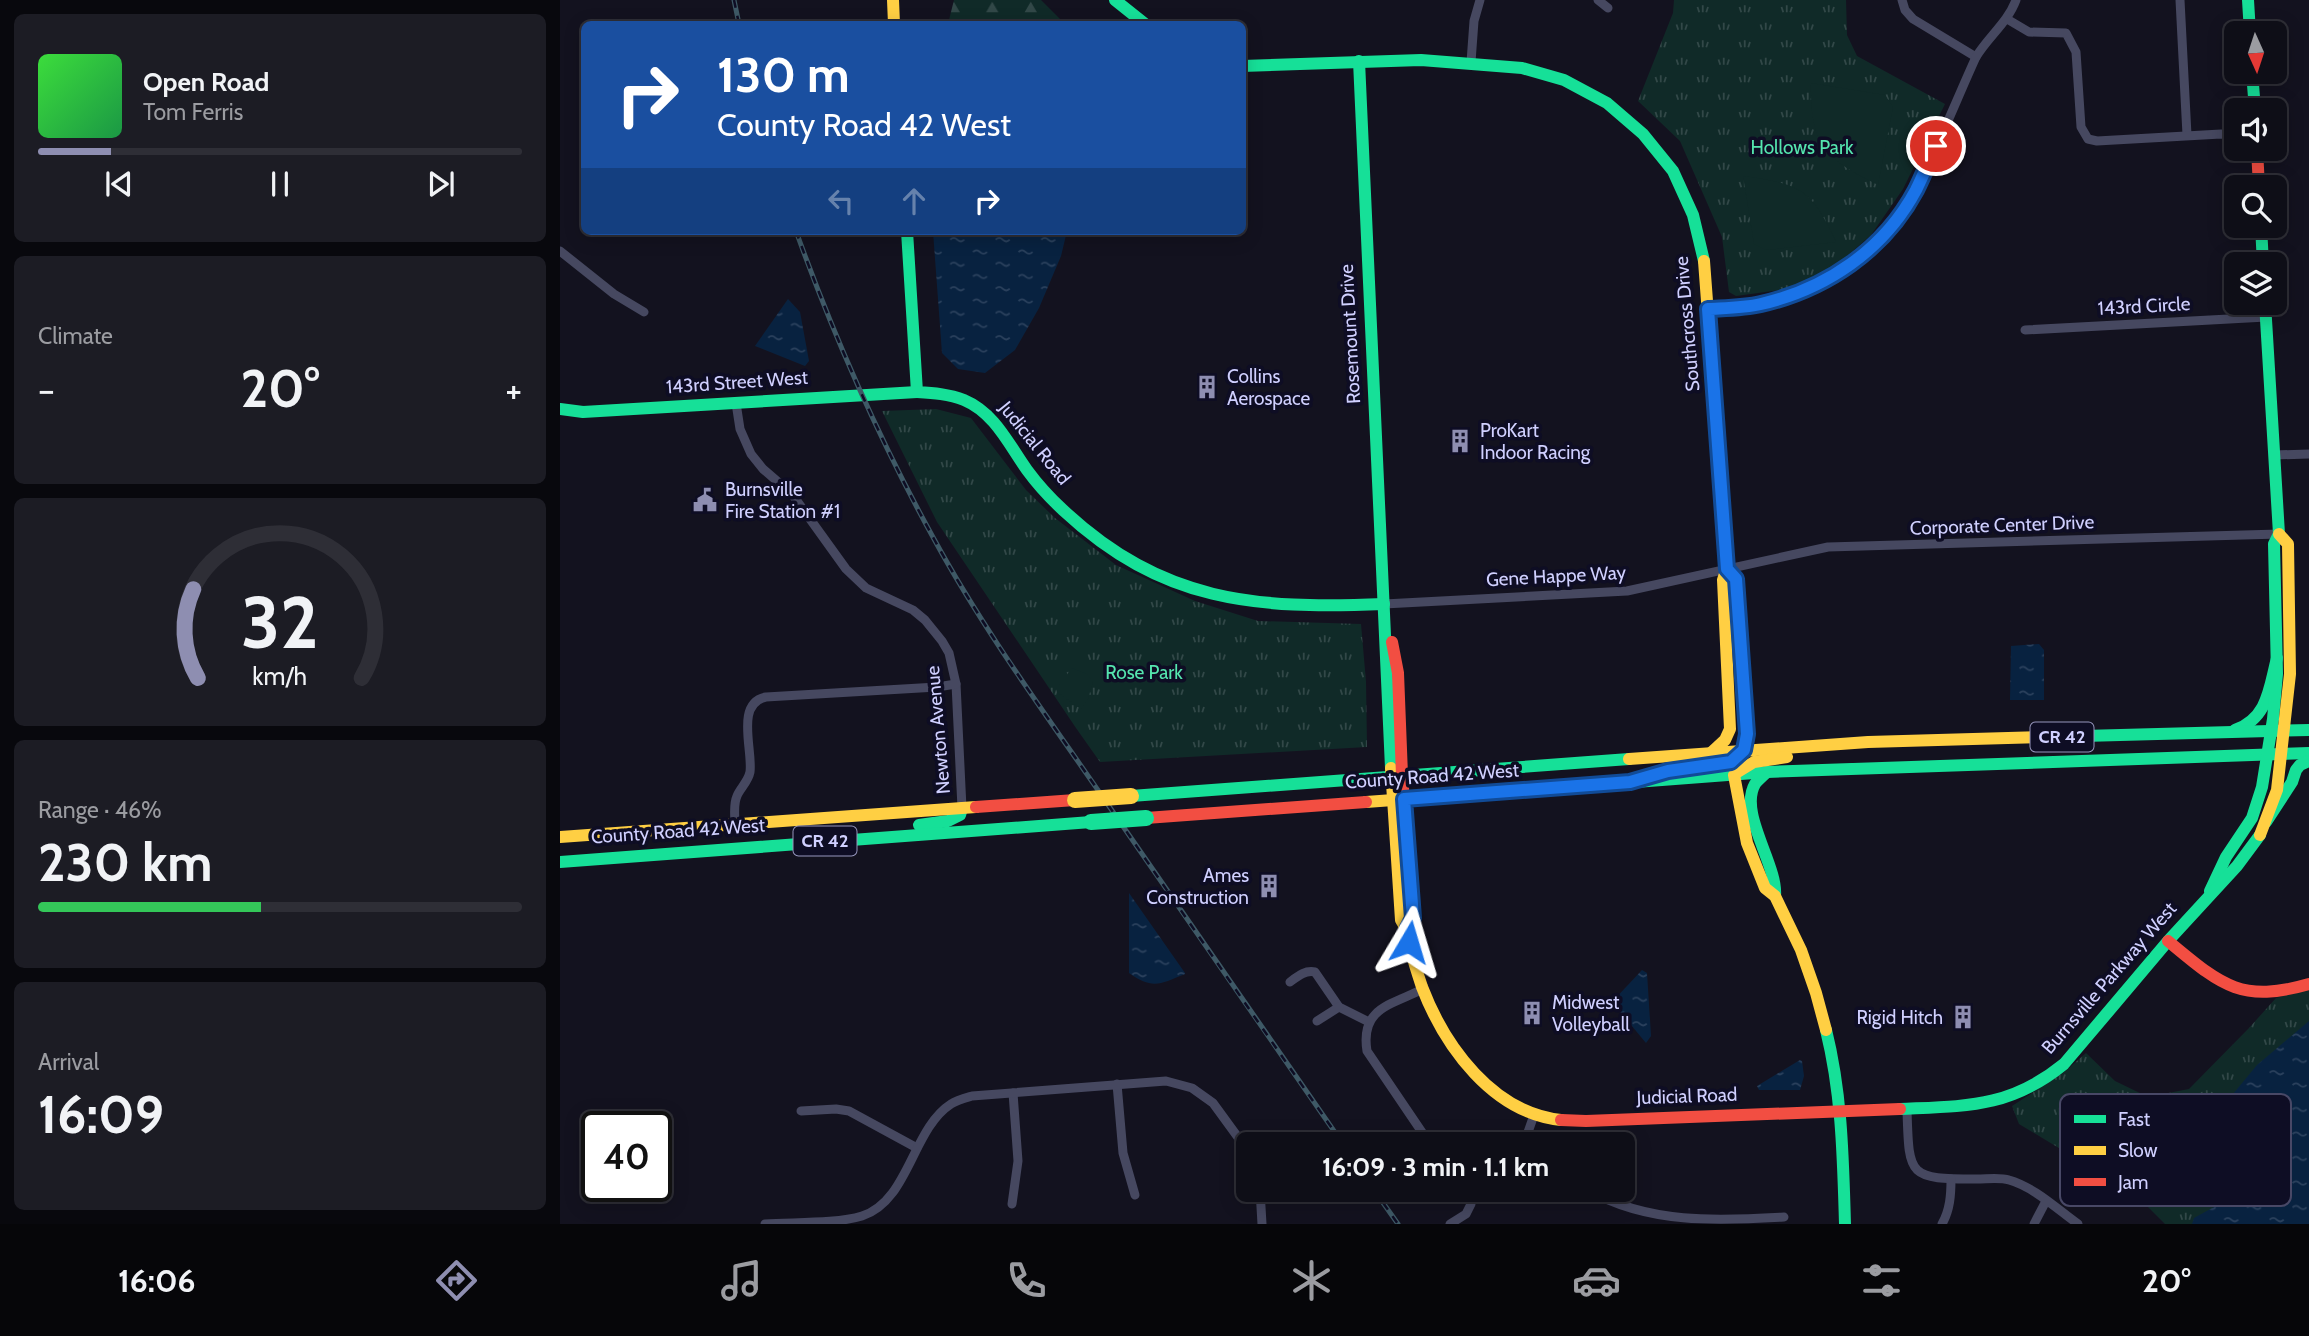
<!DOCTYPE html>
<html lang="en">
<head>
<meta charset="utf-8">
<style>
  :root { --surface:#0e0e17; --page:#1c1c24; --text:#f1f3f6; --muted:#9b9ca1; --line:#2e2e36; --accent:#8e8eb1 }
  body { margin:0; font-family:Cabin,sans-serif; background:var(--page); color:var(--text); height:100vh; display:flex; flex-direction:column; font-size:26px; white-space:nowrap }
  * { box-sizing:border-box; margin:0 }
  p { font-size:23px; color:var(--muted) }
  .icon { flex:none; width:38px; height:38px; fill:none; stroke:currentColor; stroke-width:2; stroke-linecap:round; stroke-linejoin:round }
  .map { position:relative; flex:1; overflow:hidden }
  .sheet { display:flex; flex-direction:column; gap:14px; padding:14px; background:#08080d; width:560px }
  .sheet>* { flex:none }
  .top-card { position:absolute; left:21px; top:21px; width:665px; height:214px; border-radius:10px; box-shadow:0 4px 18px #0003,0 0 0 2px var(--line); background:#1a4fa0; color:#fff; overflow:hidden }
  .needle { width:46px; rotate:177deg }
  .buttons { position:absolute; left:1664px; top:21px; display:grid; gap:14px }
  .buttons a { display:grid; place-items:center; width:63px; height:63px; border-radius:10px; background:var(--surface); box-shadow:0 4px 18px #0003,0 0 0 2px var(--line); font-size:35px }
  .speed { position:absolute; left:21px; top:1111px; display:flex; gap:14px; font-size:35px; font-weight:700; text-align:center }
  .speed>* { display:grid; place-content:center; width:91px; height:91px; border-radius:50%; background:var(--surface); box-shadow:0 4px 18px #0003,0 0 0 2px var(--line); line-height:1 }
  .speed .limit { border:4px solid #111; border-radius:10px; background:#fff; color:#111 }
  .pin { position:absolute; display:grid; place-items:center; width:60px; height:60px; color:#fff; margin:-30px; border:4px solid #fff; border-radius:50%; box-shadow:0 2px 7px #0007 }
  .me { position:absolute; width:77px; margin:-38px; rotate:7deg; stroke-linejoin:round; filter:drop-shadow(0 0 5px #0008) }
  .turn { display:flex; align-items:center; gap:24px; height:147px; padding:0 21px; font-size:32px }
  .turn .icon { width:91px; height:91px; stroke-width:2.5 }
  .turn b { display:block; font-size:49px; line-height:60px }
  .lanes { display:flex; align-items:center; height:66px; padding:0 21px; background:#0003; justify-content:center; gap:35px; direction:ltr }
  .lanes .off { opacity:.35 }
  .big { font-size:52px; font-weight:700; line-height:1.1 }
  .sheet .card { flex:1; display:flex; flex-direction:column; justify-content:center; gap:10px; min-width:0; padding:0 24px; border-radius:10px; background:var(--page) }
  .sheet .dial { align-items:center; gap:0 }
  .dial svg { height:182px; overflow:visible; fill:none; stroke:var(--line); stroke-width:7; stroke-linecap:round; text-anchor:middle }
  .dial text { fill:var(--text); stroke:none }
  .song { display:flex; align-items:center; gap:21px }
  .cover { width:84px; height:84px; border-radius:10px; background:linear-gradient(135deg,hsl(120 70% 55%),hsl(140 70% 35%)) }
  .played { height:7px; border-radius:4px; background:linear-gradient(90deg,var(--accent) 15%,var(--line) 15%) }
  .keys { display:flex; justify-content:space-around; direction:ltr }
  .heat { display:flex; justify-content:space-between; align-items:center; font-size:38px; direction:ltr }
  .charge { height:10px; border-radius:5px; background:linear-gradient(90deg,#34c759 46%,var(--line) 0) }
  .trip { position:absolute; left:676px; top:1132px; width:399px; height:70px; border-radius:10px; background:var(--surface); box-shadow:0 4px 18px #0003,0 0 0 2px var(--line); font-weight:700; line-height:70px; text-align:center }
  .dock { display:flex; height:112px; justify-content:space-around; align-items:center; background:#060609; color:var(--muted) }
  .dock .icon { width:49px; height:49px }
  .dock .current { color:var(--accent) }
  .dock b { font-size:32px; color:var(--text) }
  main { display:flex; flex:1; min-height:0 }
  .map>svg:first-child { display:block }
</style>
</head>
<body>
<main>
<section class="sheet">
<div class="card">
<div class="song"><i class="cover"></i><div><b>Open Road</b><p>Tom Ferris</p></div></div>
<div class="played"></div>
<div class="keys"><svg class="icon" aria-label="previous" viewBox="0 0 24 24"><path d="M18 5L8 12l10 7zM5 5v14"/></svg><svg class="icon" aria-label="pause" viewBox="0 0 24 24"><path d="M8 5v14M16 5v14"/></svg><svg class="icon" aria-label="next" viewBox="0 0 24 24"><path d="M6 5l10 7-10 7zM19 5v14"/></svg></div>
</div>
<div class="card"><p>Climate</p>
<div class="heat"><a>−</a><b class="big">20°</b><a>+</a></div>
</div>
<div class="card dial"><svg viewBox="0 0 100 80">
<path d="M14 69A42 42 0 1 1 86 69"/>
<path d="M14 69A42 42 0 0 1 12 30" stroke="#8e8eb1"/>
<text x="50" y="56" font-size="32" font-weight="700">32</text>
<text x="50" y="72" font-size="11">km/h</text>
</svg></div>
<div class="card"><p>Range · 46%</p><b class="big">230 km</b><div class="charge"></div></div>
<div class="card"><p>Arrival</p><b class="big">16:09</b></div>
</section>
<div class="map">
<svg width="1749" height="1224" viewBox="0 0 1749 1224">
  <defs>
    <pattern id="grass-tufts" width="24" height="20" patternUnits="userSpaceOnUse" patternTransform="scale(1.75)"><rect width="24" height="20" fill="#102a28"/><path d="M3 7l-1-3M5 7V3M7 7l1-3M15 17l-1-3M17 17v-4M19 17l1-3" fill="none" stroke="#324848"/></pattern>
    <pattern id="forest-firs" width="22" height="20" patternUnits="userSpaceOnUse" patternTransform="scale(1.75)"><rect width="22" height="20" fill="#102a28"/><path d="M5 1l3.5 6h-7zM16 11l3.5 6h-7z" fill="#324848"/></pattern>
    <pattern id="water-ripples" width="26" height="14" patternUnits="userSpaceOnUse" patternTransform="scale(1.75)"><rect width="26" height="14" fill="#082240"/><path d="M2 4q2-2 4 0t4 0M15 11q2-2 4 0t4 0" fill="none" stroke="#2b415d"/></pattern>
  </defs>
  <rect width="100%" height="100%" fill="#13121f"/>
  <g fill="url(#grass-tufts)">
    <polygon points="1114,0 1286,0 1287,35 1297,56 1385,104 1343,189 1311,235 1270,271 1227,289 1176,296 1169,292 1162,237 1120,141 1078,101 1113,13"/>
    <polygon points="376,409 411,418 466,490 495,518 556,565 635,601 698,621 801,624 806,682 807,747 540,762 516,728 377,522 322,411"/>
    <polygon points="1749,989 1749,1224 1605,1224 1575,1194 1459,1124 1452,1106 1503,1073 1526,1053 1555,1081 1588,1097 1629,1089 1689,1028 1716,998"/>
  </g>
  <polygon fill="url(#forest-firs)" points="394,0 481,0 505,24 388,24"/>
  <g fill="#102a28">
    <path d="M1251 83 1325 95 1333 107 1318 185C1264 158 1250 145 1251 83Z"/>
    <path d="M1183 176C1240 184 1251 188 1276 242L1206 250 1194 244Z"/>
    <polygon points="512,668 527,674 533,682 528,699 521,709 497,692 496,689"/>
  </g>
  <g fill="url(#water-ripples)">
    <polygon points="373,231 507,231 501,256 479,308 455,350 425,373 398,369 382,353"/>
    <polygon points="228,299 240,312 249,361 245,366 195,346"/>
    <polygon points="1479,644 1484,650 1484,700 1450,700 1451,646"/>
    <path d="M569 893 625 973V974C600 984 593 990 569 973Z"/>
    <polygon points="1082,970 1087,973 1091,1036 1086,1043 1052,1002"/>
    <polygon points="1749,1021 1749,1224 1632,1224 1634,1218 1654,1207 1663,1189 1660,1135 1668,1100 1697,1065"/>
    <polygon points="1240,1060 1242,1061 1244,1076 1240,1090 1199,1090 1197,1086"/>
  </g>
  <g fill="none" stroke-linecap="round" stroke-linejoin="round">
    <g stroke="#464860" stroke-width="9">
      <polyline points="1038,0 1048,8"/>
      <polyline points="1342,0 1345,10 1353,19 1416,57"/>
      <polyline points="1620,0 1627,135"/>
      <polyline points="1447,19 1469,32 1506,33 1516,52 1521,127 1528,139 1537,141 1661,134 1676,136"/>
      <polyline points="911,62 914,21 920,0"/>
      <polyline points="0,251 54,294 84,312"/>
      <path d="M1148 309C1165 308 1185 308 1202 304 1339 272 1364 171 1416 57 1428 37 1448 22 1456 0"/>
      <polyline points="1465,330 1706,317"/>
      <polyline points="176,403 180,429 191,454 203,469 232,494 286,569 306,588 353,610 365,620 382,641 389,653 396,684 402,808"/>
      <polyline points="1714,455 1749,454"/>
      <polyline points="824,604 1067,591 1268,547 1719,534"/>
      <path d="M175 824C175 815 173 805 177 796 180 788 188 782 190 772 193 750 175 703 206 697L377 687 396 684"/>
      <path d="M730 982C738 976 745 970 755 972L779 1007 809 1022"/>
      <path d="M863 989C831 1005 800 1008 807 1051L870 1144"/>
      <polyline points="757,1021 779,1007"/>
      <polyline points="557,1084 563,1153 575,1195"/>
      <path d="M1347 1110C1349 1177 1348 1179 1417 1179 1427 1179 1440 1177 1449 1180 1474 1187 1497 1209 1518 1224"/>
      <polyline points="241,1111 276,1109 289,1111 357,1148"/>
      <polyline points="944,1144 950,1140 967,1135"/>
      <polyline points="974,1144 967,1135 974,1115"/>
      <polyline points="700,1190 702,1224"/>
      <path d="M1028 1190C1088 1224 1157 1221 1224 1217"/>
      <polyline points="452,1204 458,1161 453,1093"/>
      <path d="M205 1224C233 1222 276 1224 302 1216 349 1201 352 1129 391 1104 397 1100 405 1098 412 1096L606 1081 632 1088 653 1103 688 1151"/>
      <polyline points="890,1224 906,1214 911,1204 908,1190"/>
      <path d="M1382 1224C1390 1210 1391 1195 1391 1179"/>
      <polyline points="1474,1224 1486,1201"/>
    </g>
    <g stroke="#16e098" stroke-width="12">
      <polyline points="555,0 585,24"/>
      <polyline points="1688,0 1690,33"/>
      <polyline points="799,61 831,768"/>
      <polyline points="682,66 861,60 962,68 1004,80 1047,103 1083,134 1113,171 1133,215 1144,261"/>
      <polyline points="1692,72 1695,110"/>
      <polyline points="1701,226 1703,264"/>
      <path d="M347 231 357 392C373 393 389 394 404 400 435 413 449 445 467 470 478 485 490 498 503 510 603 603 695 609 824 604"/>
      <polyline points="0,409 23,412 357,392"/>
      <path d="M1675 730C1708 718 1709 689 1717 658"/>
      <polyline points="1486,737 1749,730"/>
      <polyline points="1137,768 1171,762 1184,750"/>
      <path d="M1207 772C1204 775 1198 780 1195 784 1178 813 1218 865 1215 896"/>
      <polyline points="1036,785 1207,772 1749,753"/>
      <polyline points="571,796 1069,759"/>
      <polyline points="1706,822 1732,782 1736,770 1740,765 1749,761"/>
      <polyline points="359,825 388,821 400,815 402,808"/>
      <polyline points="0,862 531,822"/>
      <polyline points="1650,891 1666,857 1692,818 1702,787 1713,719 1717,674 1714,544 1719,534 1705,303"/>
      <path d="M1266 1030C1282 1094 1283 1158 1285 1224"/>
      <path d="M1340 1109C1406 1106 1450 1108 1504 1064L1608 941 1677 866 1700 835"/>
    </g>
    <g stroke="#ffcf43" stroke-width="12">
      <polyline points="333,0 334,24"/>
      <polyline points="1144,261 1167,568 1163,580 1170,729 1165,740 1151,753"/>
      <polyline points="1069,759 1308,742 1486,737"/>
      <path d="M831 768 841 920C848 930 848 940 851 951 854 963 858 975 862 987 885 1047 933 1113 1001 1120"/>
      <polyline points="1176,773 1194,762 1227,757"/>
      <polyline points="1174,775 1187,843 1205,888 1215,896 1241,950 1256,993 1266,1030"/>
      <polyline points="806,802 1036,785"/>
      <polyline points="1700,835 1717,790 1730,674 1728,544 1719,534"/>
      <polyline points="0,837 416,807"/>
    </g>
    <g stroke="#f24e42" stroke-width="12">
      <polyline points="1697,149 1699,187"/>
      <polyline points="1167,568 1176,579 1187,734 1184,750"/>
      <polyline points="832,642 838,673 842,775 853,918 848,928"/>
      <polyline points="416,807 515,800"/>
      <polyline points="586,818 806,802"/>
      <path d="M1608 941C1660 984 1680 1004 1749 984"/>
      <polyline points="1001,1120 1026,1121 1340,1109"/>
    </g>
    <g stroke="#3e5966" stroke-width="5">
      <g id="rail">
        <polyline points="174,0 179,24"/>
        <path d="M236 231C274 337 320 441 374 539 423 629 484 712 542 796 622 912 702 1028 783 1144"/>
        <polyline points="814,1190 838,1224"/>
      </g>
    </g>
    <use href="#rail" stroke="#0e0d24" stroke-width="2.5" stroke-dasharray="8" stroke-linecap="butt"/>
    <polyline stroke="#16e098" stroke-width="16" points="531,822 586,818"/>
    <polyline stroke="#ffcf43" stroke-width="16" points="515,800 571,796"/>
  </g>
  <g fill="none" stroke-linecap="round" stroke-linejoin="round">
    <g stroke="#114b97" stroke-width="18">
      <path id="route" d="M849 942 848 928 853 918 844 799 1070 782 1108 771 1171 762 1184 750 1187 734 1176 579 1167 569 1148 309C1165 308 1184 308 1201 304 1266 289 1324 250 1356 190 1363 176 1369 161 1376 146"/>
    </g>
    <use href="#route" stroke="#1a73e8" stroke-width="12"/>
  </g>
  <defs>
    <g id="building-bare" transform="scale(1.89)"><path d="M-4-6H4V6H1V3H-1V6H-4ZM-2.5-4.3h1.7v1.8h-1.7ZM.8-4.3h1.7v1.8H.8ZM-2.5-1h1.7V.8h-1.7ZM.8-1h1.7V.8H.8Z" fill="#8e8eb1" stroke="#0e0d24" stroke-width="2.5" paint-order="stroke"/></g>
    <g id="civic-bare" transform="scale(1.89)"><path d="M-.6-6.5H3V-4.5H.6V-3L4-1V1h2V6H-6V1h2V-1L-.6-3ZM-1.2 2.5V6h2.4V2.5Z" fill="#8e8eb1" stroke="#0e0d24" stroke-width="2.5" paint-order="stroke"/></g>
  </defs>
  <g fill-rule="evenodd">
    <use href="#building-bare" x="647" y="387"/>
    <use href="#building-bare" x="900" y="441"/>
    <use href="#civic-bare" x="145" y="500"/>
    <use href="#building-bare" x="709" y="886"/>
    <use href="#building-bare" x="972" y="1013"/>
    <use href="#building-bare" x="1403" y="1017"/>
  </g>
  <g text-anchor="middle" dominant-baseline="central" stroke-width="7" stroke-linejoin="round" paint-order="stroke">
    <g fill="#0e0d24" stroke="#9696bd" stroke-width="2">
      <rect x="1470.5" y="722.5" width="63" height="29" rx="5"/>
      <rect x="233.5" y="826.5" width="63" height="29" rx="5"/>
    </g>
    <g font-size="18" font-weight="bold" fill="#d0d0ff">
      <text x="1502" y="737">CR 42</text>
      <text x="265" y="841">CR 42</text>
    </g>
    <g font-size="19" fill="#55e6af" stroke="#0e0d24">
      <text x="1242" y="147">Hollows Park</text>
      <text x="584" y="672">Rose Park</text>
    </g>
    <g font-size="19" fill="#d0d0ff" stroke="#0e0d24">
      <text transform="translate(1584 306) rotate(-3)">143rd Circle</text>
      <text transform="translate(1127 324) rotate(-95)">Southcross Drive</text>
      <text transform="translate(790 334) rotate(-93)">Rosemount Drive</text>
      <text transform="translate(177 382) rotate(-4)">143rd Street West</text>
      <text transform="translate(475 443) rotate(51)">Judicial Road</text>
      <text transform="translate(1442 525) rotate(-2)">Corporate Center Drive</text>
      <text transform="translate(996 576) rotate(-3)">Gene Happe Way</text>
      <text transform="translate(378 730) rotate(-95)">Newton Avenue</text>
      <text transform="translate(872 776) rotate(-4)">County Road 42 West</text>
      <text transform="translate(118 831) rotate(-4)">County Road 42 West</text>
      <text transform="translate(1549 978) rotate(-49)">Burnsville Parkway West</text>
      <text transform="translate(1127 1096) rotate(-2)">Judicial Road</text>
    </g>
    <g font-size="19" fill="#d0d0ff" stroke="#0e0d24" text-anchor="start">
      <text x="667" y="376">Collins<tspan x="667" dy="22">Aerospace</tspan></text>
      <text x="920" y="430">ProKart<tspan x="920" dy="22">Indoor Racing</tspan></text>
      <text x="165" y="489">Burnsville<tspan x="165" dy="22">Fire Station #1</tspan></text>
      <text x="689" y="875" text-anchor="end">Ames<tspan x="689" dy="22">Construction</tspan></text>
      <text x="992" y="1002">Midwest<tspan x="992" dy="22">Volleyball</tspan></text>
      <text x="1383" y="1017" text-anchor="end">Rigid Hitch</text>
    </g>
  </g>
  <rect x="1500" y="1094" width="231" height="112" rx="10" fill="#0e0d24" stroke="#484866" stroke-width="2"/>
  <rect x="1514" y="1115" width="32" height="8" fill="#16e098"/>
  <rect x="1514" y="1146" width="32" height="9" fill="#ffcf43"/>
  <rect x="1514" y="1178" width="32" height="8" fill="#f24e42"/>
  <g font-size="19" fill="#d0d0ff">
    <text x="1558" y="1126">Fast</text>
    <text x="1558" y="1157">Slow</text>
    <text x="1558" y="1189">Jam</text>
  </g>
</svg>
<div class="buttons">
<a><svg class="needle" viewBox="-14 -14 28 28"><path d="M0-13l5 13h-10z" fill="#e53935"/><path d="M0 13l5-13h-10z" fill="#9b9ca1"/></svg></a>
<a><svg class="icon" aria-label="sound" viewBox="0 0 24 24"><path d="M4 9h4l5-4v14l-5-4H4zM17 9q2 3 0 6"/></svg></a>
<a><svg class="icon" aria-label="search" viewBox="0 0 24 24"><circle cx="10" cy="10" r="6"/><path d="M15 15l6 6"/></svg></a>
<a><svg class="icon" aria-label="layers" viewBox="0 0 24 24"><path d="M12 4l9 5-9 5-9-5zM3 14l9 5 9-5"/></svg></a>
</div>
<div class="speed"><div class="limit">40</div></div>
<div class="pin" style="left:1376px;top:146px;background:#d93025"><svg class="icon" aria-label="arrive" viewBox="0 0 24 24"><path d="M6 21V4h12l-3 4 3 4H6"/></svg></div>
<svg class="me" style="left:849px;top:942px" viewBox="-20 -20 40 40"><path d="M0-17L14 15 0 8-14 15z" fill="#1a73e8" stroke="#fff" stroke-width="4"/></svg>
<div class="trip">16:09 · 3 min · 1.1 km</div>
<div class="top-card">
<div class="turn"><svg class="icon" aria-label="right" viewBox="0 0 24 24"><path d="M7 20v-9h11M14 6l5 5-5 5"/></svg><div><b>130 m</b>County Road 42 West</div></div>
<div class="lanes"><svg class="icon off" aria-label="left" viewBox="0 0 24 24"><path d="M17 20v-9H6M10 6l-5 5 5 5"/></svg><svg class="icon off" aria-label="ahead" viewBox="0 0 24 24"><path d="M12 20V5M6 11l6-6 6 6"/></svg><svg class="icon" aria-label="right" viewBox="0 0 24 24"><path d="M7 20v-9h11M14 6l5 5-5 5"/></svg></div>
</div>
</div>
</main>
<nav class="dock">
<b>16:06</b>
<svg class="icon current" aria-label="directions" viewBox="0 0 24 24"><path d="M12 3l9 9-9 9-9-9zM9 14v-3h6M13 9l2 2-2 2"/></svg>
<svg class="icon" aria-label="music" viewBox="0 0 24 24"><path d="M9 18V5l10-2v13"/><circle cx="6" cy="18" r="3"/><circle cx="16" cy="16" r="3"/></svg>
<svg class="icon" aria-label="phone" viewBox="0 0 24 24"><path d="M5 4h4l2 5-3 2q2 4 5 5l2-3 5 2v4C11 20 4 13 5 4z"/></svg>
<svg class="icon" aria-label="climate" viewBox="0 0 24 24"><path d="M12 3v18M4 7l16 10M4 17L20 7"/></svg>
<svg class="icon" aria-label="car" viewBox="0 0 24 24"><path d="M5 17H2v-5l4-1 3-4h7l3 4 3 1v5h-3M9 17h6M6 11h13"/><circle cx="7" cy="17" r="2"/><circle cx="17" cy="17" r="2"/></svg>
<svg class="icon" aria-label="filters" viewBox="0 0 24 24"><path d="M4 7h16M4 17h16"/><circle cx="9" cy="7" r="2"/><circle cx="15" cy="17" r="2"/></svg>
<b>20°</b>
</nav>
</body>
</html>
